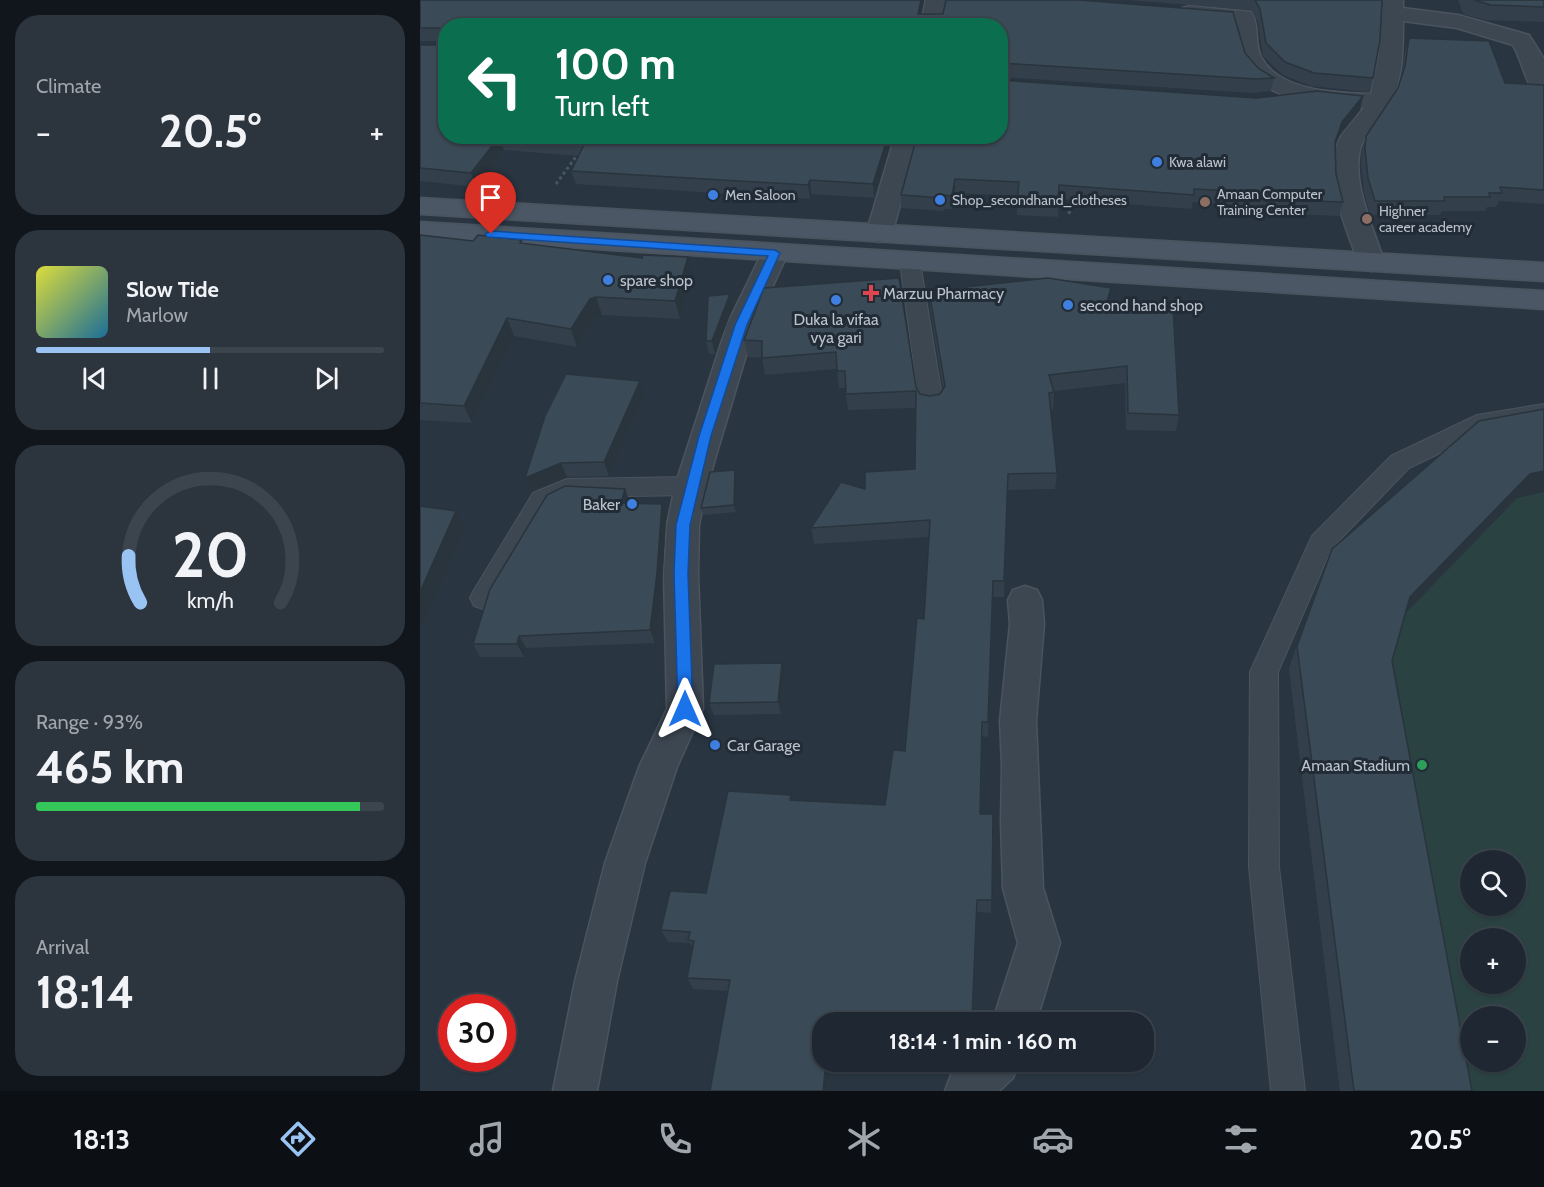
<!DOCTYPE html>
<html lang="en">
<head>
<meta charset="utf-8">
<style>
  :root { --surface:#1f2832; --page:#2c343e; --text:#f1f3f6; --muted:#a1a6ac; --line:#3c444d; --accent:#99c3f2 }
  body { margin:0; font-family:Cabin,sans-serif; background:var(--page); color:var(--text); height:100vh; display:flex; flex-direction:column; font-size:22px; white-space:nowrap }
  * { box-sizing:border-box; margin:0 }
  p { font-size:20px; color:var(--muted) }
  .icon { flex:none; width:33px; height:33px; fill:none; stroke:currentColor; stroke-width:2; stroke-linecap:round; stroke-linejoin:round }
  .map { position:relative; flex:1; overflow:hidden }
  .drawer { display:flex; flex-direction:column; gap:15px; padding:15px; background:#11161c; width:420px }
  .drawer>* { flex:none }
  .guide { position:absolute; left:18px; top:18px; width:570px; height:126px; border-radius:24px; box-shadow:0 2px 4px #0004,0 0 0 2px var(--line); background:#0b6e4f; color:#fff; overflow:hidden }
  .fabs { position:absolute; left:1040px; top:850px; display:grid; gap:12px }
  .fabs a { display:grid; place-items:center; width:66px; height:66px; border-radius:50%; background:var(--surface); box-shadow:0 2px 4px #0004,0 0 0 2px var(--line); font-size:30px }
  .speed { position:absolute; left:18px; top:994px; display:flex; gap:12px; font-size:30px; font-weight:700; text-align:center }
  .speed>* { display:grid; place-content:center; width:78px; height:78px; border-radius:50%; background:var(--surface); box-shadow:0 2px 4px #0004,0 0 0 2px var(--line); line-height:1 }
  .speed .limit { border:9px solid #d22; background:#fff; color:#111 }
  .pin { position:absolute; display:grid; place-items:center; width:51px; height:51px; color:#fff; margin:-62px -26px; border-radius:50% 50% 50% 0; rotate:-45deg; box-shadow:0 0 6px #0007 }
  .pin .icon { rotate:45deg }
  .me { position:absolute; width:66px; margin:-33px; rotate:0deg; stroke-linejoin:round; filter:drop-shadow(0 0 4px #0008) }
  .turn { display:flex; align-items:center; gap:21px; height:126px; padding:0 18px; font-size:27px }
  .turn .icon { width:78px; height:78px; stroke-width:2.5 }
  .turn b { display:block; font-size:42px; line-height:51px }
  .big { font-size:45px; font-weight:700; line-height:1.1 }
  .drawer .card { flex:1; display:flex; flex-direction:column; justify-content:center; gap:9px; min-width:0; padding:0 21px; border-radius:24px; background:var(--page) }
  .drawer .dial { align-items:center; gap:0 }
  .dial svg { height:156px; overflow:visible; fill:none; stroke:var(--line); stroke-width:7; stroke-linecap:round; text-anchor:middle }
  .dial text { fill:var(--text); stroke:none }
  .song { display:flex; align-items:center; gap:18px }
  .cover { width:72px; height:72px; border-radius:9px; background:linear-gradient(135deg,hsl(60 70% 55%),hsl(200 70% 35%)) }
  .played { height:6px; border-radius:3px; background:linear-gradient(90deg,var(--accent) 50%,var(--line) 50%) }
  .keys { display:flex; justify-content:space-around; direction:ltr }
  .heat { display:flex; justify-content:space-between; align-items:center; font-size:33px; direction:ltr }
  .charge { height:9px; border-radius:4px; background:linear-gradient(90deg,#34c759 93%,var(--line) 0) }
  .trip { position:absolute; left:392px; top:1012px; width:342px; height:60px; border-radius:24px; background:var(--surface); box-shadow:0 2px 4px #0004,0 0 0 2px var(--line); font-weight:700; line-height:60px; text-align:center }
  .tabs { display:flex; height:96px; justify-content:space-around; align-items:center; background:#0c1014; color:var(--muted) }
  .tabs .icon { width:42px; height:42px }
  .tabs .current { color:var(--accent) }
  .tabs b { font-size:27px; color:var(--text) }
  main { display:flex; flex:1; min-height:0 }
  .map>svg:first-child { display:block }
</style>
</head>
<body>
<main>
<section class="drawer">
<div class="card"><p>Climate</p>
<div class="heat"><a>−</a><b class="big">20.5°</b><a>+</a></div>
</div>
<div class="card">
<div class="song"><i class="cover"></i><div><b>Slow Tide</b><p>Marlow</p></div></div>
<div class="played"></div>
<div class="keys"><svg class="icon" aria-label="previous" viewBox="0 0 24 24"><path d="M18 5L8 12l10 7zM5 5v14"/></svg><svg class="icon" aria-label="pause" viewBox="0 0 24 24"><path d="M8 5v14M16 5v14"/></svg><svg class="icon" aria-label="next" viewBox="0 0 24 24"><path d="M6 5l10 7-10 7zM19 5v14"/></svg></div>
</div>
<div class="card dial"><svg viewBox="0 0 100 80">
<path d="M14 69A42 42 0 1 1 86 69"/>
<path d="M14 69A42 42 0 0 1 8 45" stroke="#99c3f2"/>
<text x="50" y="56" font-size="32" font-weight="700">20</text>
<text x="50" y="72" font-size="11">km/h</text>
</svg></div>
<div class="card"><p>Range · 93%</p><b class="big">465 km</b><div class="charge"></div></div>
<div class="card"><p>Arrival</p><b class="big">18:14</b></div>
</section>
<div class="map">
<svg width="1124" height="1091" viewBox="0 0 1124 1091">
  <rect width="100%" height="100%" fill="#293642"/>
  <path fill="#2b4243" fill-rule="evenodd" d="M1124 433V1091H920L869 668 901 575 1048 446ZM1050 861H1095V906H1050ZM1050 939H1095V984H1050ZM1050 1017H1095V1062H1050Z"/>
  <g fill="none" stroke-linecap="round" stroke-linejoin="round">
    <g stroke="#4a535e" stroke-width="2">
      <g id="lane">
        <polygon points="490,255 497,257 500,262 523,403 519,409 511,411 503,409 499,403 480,262 483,257"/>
        <polygon points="1124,404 1124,420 1070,429 989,468 911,549 858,672 859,867 885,1091 851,1091 829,867 830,672 892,536 971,456 1057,415"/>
        <polygon points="271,477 280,479 283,486 280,493 271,495 150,497 131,507 72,606 63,609 54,606 50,598 54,590 113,493 147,479"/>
      </g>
    </g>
    <g stroke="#4a535e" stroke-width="3">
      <g id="street">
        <polygon points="506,0 528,0 522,26 500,26"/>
        <path d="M961 0H983V8L1038 15 1109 35 1124 59V98L1116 96C1105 81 1102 61 1093 45L1037 28 983 21C983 50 983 86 966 111 958 124 944 134 940 149 932 186 954 228 964 262L961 268 951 271 941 268 938 262C927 228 902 178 918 142 924 129 935 119 944 108 903 105 835 101 818 55 814 45 815 33 813 23L762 18 759 13 762 8 770 6 831 12C840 26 834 43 841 57 860 92 917 93 951 94L959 54Z"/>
        <polygon points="475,136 499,136 472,234 468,240 459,242 450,240 446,234"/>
        <polygon points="355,244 364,247 368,253 335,325 287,486 279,525 278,574 283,709 257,767 225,863 197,981 177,1091 133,1091 155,981 185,863 219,767 247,709 244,574 247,525 255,486 307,325 342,253 346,247"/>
        <polygon points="605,586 617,590 622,600 624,624 616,721 623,888 640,943 616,1023 572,1023 598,943 583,888 581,823 582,766 580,721 590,624 588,600 593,590"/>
        <polygon points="545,1062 599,1062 593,1078 579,1091 525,1091 531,1075"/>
      </g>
    </g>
    <g stroke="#4a535e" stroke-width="3">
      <g id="secondary">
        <polygon points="0,198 1124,263 1124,281 0,214"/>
        <polygon points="0,222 1124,291 1124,309 0,238"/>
      </g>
    </g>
    <g stroke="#445a5a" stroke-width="3" stroke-dasharray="3 3" stroke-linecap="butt">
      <polyline points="136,184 158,154"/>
      <polyline points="649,214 652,197"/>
    </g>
    <use href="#lane" fill="#3d4752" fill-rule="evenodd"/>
    <use href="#street" fill="#3d4752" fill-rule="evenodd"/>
    <use href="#secondary" fill="#4b5764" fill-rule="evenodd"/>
  </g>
  <g fill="#33404b">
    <polygon points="0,0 501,14 825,53 838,68 854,78 851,91 833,93 580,77 580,26 26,26 473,136 454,198 391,194 390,199 156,184 151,171 159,156 84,150 57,187 0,181 0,45 23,45 23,41 0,41"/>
    <polygon points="709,0 962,0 953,78 949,92 891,86 863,75 843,56 838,22 831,10"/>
    <polygon points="1038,0 1124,0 1124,22 1065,20 1043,14"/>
    <polygon points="989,38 1085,83 1124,85 1124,204 1079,201 1076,207 1067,207 1065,211 1022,211 1020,215 950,215 944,192 941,163 942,150 946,136 978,88 981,77 985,52"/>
    <polygon points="943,96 940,110 919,136 915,145 916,174 923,202 919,216 849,213 848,207 773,202 771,209 639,199 638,217 597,215 598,196 535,193 532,209 524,209 523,211 481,208 481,195 497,136 836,98"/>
    <polygon points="0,235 53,241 104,243 272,275 260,319 182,315 176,317 157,347 94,336 52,423 0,420"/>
    <polygon points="344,288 496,387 500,394 510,396 520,394 523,389 510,308 509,291 689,305 759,415 756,431 706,430 705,383 634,391 633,409 631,409 637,473 635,489 587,490 584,597 573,597 568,737 562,736 561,814 573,814 571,913 557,912 552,1023 402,1023 402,1062 411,1062 407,1091 308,991 273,989 267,978 273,948 270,943 248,942 241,930 286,893 372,800 465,805 485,751 504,619 509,537 394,544 391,528 445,489 495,469 495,408 428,410 425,388 419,388 417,369 345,375 342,358 328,357 324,340"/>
    <polygon points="313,307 295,354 289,354 286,341"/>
    <polygon points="225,395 189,476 147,477 112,491 105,478"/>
    <polygon points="1124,409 1124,492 1097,498 985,614 972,661 1052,1091 920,1091 869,668 912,549"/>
    <polygon points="316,477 316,512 283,515 281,508"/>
    <polygon points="209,503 246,517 242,586 235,643 106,648 104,657 60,657 53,644 210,503"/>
    <polygon points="365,676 361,714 294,715 289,703"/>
  </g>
  <g fill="#29343d">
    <polygon points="501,0 504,0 499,26 498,14"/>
    <polygon points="943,96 940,110 919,136 912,155 922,122"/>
    <polygon points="468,136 473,136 454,198 453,184"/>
    <polygon points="79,137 84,150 57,187 51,173"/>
    <polygon points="535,179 535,193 532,209 532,196"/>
    <polygon points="390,180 391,194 390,199 388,185"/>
    <polygon points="268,257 272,275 260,319 255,301"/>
    <polygon points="691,288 689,305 686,305"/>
    <polygon points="310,294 313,307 295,354 292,341"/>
    <polygon points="176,297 182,315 176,317 157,347 151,329 170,299"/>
    <polygon points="87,318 94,336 52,423 44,406"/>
    <polygon points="220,381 225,395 189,476 184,462"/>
    <polygon points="141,463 147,477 112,491 105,478"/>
    <polygon points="315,470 316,477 316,512 314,505"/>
    <polygon points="1124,471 1124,492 1097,498 979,620 990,597 1110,474"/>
    <polygon points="205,489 210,503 206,517 201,503"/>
    <polygon points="242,504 246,517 242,586 235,643 230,630"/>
    <polygon points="36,511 45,528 2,628 0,625 0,592"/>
    <polygon points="99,636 106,648 104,657 97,644"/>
    <polygon points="362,663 365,676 361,714 358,702"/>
    <polygon points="557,900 557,912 552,1023 552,1018"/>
    <polygon points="406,1062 411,1062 407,1091 403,1091"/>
  </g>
  <g fill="#3b4a57" stroke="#29343d" stroke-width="1.5">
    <polygon points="0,0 501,0 498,14 523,14 526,0 659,0 813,12 825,53 838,68 854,78 836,79 580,63 580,26 26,26 26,136 468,136 453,184 390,180 388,185 151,171 165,143 79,137 51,173 0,168 0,45 23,45 23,28 0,28"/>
    <polygon points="835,0 962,0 960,40 953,78 894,73 865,62 846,43 840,9"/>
    <polygon points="1054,0 1124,0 1124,7 1071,5"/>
    <polygon points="989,38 1069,41 1085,83 1124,85 1124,190 1080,187 1082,193 1069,193 1070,197 1024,197 1025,201 955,201 948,178 945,149 946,136 978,88 985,66"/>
    <polygon points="580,80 836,98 897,91 943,96 922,122 915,142 916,174 923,202 852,200 851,193 774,189 774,195 639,185 638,203 597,201 599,182 535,179 532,196 524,195 523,198 481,195 497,136 580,136"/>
    <polygon points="0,235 53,241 58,235 102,240 100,243 222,258 223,255 268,257 255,301 176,297 170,299 151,329 87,318 44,406 0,403"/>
    <polygon points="479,278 496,387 500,394 510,396 520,394 525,386 509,291 628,278 691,288 686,305 753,307 759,415 708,413 707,366 629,375 634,392 629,393 637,473 588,474 584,581 573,581 568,722 562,722 560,814 573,814 572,900 557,900 552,1018 541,1017 541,1023 402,1023 402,1062 406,1062 403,1091 290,1091 310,980 267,978 274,941 268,940 270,932 241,930 250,891 286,893 308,791 371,795 370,800 465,805 473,750 485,751 497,618 504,619 510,520 391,528 421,482 445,489 445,472 495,469 496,391 426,394 425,371 417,371 416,352 342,358 342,341 324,340 344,288"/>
    <polygon points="310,294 292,341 286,341 288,296"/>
    <polygon points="146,374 220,381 184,462 141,463 105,478 125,416"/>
    <polygon points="1124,409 1124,471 1110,474 990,597 972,661 1052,1091 934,1091 877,646 912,549 1059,421"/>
    <polygon points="315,470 314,505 281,508 290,472"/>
    <polygon points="145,486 205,489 201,503 242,504 237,573 230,630 99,636 97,644 53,644 70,589 127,495"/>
    <polygon points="0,506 36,511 0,592"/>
    <polygon points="362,663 358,702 289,703 294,664"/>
  </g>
  <polygon fill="#1a73e8" stroke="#114b97" stroke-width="1.5" points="71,231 355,250 360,253 327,325 291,436 270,525 268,574 273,709 270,713 260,713 258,709 254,574 256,525 279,436 315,325 348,256 67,237 65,234"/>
  <g fill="#3f7fe0" stroke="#222c37" stroke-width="2">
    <circle cx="737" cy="162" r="6"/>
    <circle cx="293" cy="195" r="6"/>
    <circle cx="520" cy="200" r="6"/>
    <circle cx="188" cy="280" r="6"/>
    <circle cx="416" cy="300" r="6"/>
    <circle cx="648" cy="305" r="6"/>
    <circle cx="212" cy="504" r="6"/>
    <circle cx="295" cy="745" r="6"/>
  </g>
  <g fill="#8d6e63" stroke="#222c37" stroke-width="2">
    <circle cx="785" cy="202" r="6"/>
    <circle cx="947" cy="219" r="6"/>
  </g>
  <path fill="#e0444e" stroke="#222c37" stroke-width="2" d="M448 284h6v6h6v6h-6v6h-6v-6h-6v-6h6z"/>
  <circle fill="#2e9e5b" stroke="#222c37" stroke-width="2" cx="1002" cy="765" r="6"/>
  <g text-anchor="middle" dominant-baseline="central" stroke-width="6" stroke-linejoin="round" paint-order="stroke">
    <g font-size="14" fill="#bac2cb" stroke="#222c37" text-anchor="start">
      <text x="749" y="162">Kwa alawi</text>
      <text x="797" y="194">Amaan Computer<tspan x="797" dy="16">Training Center</tspan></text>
      <text x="305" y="195">Men Saloon</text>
      <text x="532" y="200">Shop_secondhand_clotheses</text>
      <text x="959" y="211">Highner<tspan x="959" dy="16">career academy</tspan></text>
    </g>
    <g font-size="16" fill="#bac2cb" stroke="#222c37" text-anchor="start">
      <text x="200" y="280">spare shop</text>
      <text x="463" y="293">Marzuu Pharmacy</text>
      <text x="660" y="305">second hand shop</text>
      <text x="416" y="319" text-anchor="middle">Duka la vifaa<tspan x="416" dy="18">vya gari</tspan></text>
      <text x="200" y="504" text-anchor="end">Baker</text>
      <text x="307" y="745">Car Garage</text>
      <text x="990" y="765" text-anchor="end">Amaan Stadium</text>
    </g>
  </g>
</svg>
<div class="fabs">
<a><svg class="icon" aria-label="search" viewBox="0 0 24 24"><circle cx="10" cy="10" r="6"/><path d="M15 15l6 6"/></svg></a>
<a>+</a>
<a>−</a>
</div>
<div class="speed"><div class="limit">30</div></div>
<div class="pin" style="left:71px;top:234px;background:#d93025"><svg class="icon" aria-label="arrive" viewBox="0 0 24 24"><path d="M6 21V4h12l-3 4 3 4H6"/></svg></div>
<svg class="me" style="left:265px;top:709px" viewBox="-20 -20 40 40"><path d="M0-17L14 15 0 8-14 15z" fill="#1a73e8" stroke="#fff" stroke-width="4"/></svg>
<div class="trip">18:14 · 1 min · 160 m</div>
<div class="guide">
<div class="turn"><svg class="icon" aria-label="left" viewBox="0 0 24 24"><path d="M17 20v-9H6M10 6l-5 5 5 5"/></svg><div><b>100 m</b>Turn left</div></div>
</div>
</div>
</main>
<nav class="tabs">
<b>18:13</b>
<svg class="icon current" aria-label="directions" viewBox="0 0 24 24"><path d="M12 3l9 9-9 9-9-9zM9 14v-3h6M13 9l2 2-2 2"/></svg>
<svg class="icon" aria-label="music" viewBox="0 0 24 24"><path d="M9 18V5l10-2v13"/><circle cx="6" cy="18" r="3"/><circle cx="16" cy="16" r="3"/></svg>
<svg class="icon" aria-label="phone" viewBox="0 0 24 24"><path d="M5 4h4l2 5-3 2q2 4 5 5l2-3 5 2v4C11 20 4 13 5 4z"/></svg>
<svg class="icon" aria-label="climate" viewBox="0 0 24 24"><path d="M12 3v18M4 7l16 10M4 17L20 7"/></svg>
<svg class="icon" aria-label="car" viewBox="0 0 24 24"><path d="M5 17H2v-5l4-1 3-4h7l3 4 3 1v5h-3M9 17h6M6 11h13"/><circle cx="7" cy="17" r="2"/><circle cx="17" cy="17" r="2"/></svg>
<svg class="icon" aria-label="filters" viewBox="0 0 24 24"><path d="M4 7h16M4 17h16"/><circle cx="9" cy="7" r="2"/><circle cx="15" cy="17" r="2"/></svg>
<b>20.5°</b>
</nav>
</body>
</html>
